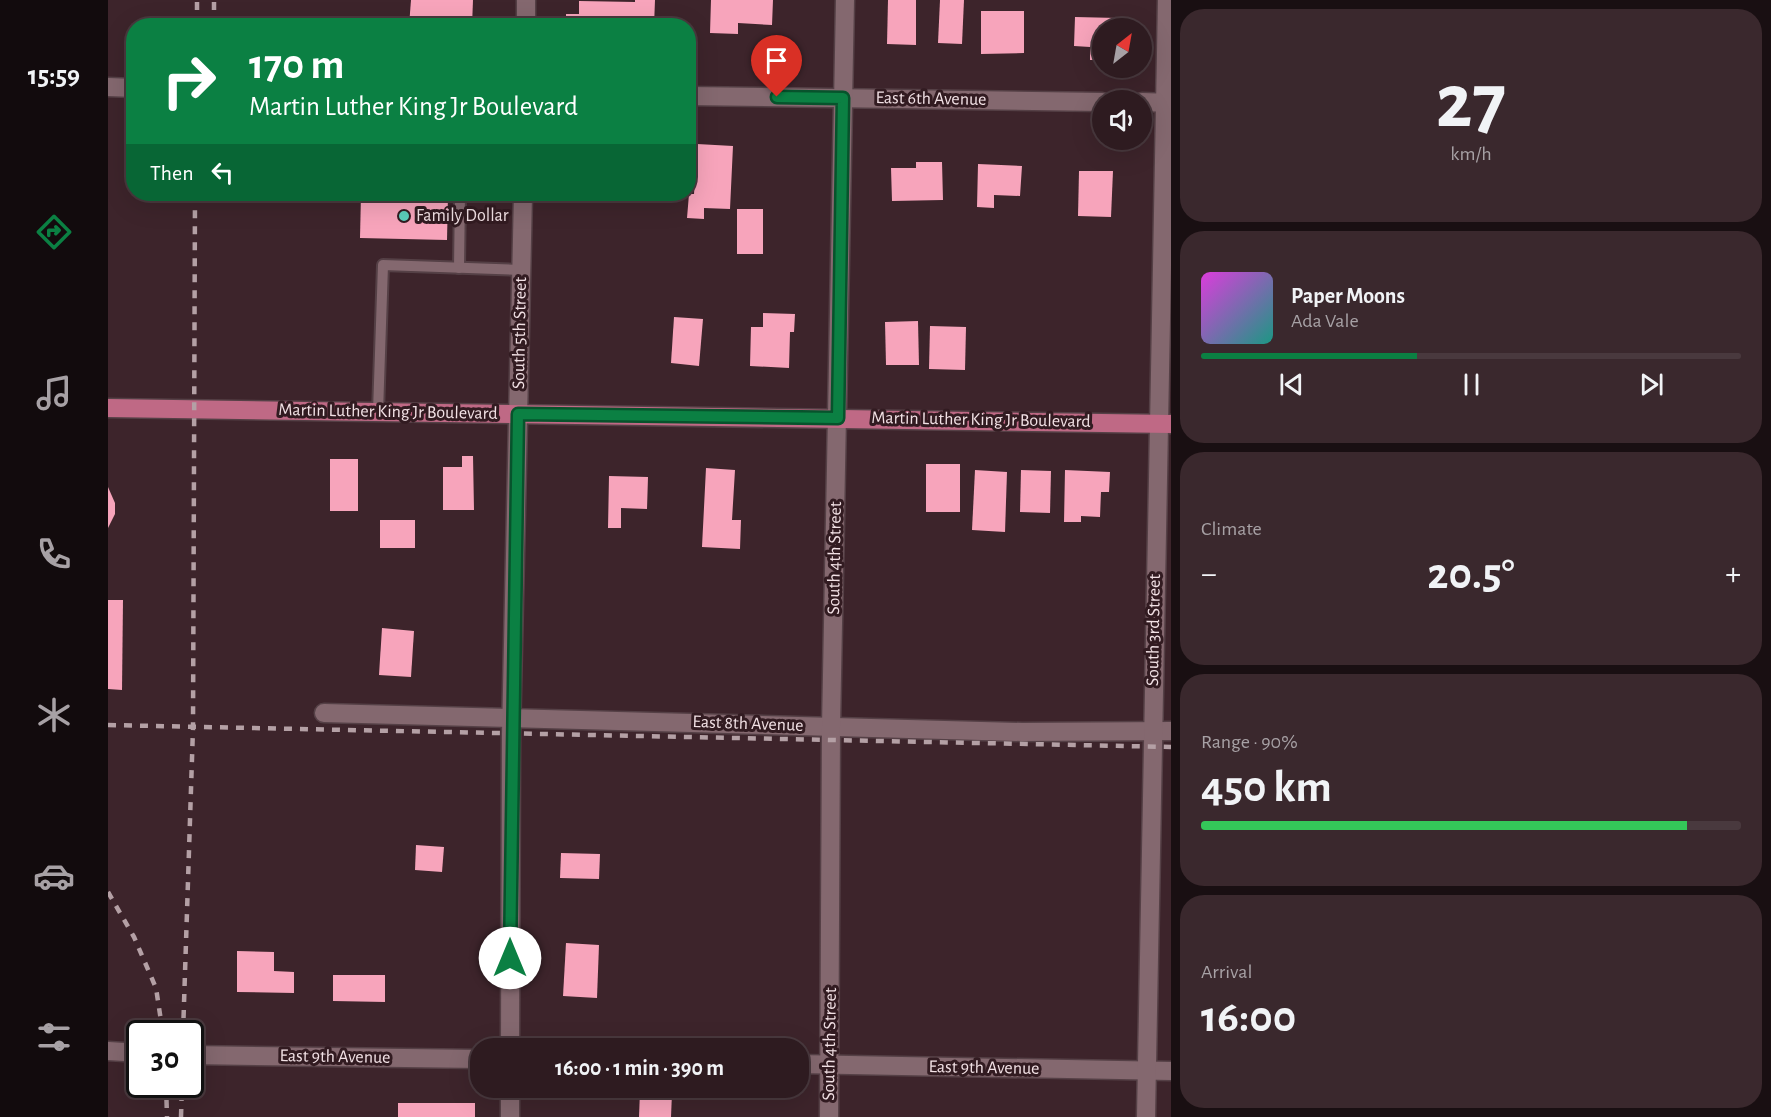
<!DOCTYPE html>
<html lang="en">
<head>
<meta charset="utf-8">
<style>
  :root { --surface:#2e1b20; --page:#3a282d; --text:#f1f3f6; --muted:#a7a1a5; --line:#49393e; --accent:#0b8043 }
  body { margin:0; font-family:"Alegreya Sans",sans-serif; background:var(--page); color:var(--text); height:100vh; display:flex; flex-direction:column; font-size:22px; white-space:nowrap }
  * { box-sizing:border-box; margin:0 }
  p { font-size:20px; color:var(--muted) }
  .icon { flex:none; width:33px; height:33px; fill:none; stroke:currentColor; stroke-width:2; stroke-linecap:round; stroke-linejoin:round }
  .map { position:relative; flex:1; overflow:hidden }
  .drawer { display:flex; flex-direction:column; gap:9px; padding:9px; background:#190f12; width:600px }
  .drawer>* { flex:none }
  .top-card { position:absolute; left:18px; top:18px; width:570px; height:183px; border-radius:24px; box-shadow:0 6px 24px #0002,0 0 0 2px var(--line); background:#0b8043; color:#fff; overflow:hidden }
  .needle { width:39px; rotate:31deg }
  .buttons { position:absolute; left:984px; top:18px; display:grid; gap:12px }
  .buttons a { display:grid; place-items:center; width:60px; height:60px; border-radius:50%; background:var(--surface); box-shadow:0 6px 24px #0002,0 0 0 2px var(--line); font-size:30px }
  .speed { position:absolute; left:18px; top:1020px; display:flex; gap:12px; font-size:30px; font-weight:700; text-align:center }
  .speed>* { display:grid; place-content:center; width:78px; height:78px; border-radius:50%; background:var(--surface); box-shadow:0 6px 24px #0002,0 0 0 2px var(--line); line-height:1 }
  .speed .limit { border:3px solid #111; border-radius:9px; background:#fff; color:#111 }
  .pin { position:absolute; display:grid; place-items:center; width:51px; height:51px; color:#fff; margin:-62px -26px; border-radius:50% 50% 50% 0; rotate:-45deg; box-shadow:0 0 6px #0007 }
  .pin .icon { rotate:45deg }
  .me { position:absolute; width:66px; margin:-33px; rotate:0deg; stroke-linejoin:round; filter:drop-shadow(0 0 4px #0008) }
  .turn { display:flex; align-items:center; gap:21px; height:126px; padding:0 24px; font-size:27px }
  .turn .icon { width:78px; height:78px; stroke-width:2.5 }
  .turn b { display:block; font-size:42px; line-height:51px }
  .then { display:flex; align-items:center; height:57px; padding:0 24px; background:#0003; gap:12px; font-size:22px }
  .big { font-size:45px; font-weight:600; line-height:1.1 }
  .drawer .card { flex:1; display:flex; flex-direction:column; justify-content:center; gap:9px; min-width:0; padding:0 21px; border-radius:24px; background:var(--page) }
  .drawer .dial { align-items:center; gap:0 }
  .dial b { font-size:78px; line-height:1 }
  .song { display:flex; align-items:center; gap:18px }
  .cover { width:72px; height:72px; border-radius:9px; background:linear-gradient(135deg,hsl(300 70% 55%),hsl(170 70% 35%)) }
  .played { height:6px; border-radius:3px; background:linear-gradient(90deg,var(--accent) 40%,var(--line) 40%) }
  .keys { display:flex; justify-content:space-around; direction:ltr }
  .heat { display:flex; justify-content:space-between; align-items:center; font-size:33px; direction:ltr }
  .charge { height:9px; border-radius:4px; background:linear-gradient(90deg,#34c759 90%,var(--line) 0) }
  .trip { position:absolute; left:362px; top:1038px; width:339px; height:60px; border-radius:24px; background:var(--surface); box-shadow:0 6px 24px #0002,0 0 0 2px var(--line); font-weight:600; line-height:60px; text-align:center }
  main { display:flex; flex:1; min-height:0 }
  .menu { display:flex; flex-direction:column; width:108px; justify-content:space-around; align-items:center; background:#120b0d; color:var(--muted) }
  .menu .icon { width:42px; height:42px }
  .menu .selected { color:var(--accent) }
  .menu b { font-size:27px; color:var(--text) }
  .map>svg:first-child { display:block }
</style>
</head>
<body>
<main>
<nav class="menu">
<b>15:59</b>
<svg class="icon selected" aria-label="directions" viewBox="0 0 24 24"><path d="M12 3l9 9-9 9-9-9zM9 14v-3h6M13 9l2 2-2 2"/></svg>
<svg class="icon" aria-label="music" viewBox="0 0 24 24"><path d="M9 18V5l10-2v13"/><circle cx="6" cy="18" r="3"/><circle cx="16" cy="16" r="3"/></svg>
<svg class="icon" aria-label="phone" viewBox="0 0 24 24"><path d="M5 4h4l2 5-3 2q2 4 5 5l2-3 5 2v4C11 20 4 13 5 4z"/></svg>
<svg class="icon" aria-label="climate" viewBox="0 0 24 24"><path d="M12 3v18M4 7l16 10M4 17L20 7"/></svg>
<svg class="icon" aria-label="car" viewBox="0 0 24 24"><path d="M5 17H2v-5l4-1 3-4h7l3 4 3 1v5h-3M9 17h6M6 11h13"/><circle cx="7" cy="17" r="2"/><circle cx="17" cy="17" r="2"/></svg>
<svg class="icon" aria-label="filters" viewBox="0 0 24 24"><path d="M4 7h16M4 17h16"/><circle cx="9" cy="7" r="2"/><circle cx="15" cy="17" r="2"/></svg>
</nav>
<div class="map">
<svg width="1063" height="1117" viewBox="0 0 1063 1117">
  <rect width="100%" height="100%" fill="#3d242b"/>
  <g fill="#f7a4bb">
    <polygon points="303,0 365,0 364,26 301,26"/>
    <polygon points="527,0 547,0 546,26 458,26 458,14 471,14 471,1 527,2"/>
    <polygon points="603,0 665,0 664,25 630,23 630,34 602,33"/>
    <polygon points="780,0 808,0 808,45 779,44"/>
    <polygon points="832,0 856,0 854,44 830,43"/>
    <polygon points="873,11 916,11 916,53 873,54"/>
    <polygon points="967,17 1010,18 1009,28 994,28 994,60 982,60 982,47 966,46"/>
    <polygon points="589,144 625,146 622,209 596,208 596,219 579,218 581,194 586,194"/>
    <polygon points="808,162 834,162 835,200 784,201 783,168 808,168"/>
    <polygon points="870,164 914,166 912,196 886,195 886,208 869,207"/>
    <polygon points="971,171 1005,171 1003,217 970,216"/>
    <polygon points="253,194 340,194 339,240 252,238"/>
    <rect x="629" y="209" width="26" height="45"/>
    <polygon points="655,313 687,314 686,332 682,332 681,368 642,366 643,327 655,327"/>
    <polygon points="566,317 595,319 591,366 563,363"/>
    <polygon points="810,321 811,365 778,365 777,322"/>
    <polygon points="822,326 858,327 857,370 821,369"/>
    <polygon points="354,456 365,456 366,510 335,510 335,467 354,467"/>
    <rect x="222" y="459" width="28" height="52"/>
    <rect x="818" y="464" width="34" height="48"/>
    <polygon points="598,468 627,470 624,520 633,520 632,549 594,547"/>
    <polygon points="867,470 899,472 897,532 864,530"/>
    <polygon points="913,470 943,471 942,513 912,512"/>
    <polygon points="957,470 1002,472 1001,492 993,492 992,517 973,516 973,522 956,522"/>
    <polygon points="501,476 540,477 539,509 513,508 513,528 500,528"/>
    <polygon points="0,487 7,503 7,514 0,528"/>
    <rect x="272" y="520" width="35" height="28"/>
    <polygon points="0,600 15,600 14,690 0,689"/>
    <polygon points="274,628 306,631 303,677 271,675"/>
    <polygon points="308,845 336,847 334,872 307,870"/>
    <polygon points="453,853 492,854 491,879 452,878"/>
    <polygon points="458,943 491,945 489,998 455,996"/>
    <polygon points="129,951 166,952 166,971 186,972 186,993 129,992"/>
    <polygon points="225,975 277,975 277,1002 225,1001"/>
    <polygon points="532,1091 564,1093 563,1117 531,1117"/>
    <rect x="290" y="1103" width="77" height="14"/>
  </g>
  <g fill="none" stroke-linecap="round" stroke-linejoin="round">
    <g stroke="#554046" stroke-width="14">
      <g id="lane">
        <polyline points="351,268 352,194"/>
        <polyline points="270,412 275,265 413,270"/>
      </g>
    </g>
    <g stroke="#554046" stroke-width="21">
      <g id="street">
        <polyline points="418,26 418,0"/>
        <polyline points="0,87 26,88"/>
        <polyline points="580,96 994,102"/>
        <polyline points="1034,102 1063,103"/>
        <polyline points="216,713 914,732 1063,731"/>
        <polyline points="402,1048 403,734 415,194"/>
        <polyline points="0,1051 32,1053"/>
        <polyline points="82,1055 372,1059"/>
        <polyline points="690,1064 1063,1071"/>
        <polyline points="402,1088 402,1117"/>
        <polyline points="721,1117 723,727 737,0"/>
        <polyline points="1038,1117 1059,0"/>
      </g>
    </g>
    <g stroke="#554046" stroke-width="21">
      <polyline id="primary" points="0,408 1063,424"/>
    </g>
    <use href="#lane" stroke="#84686f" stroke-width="10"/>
    <use href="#street" stroke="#84686f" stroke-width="18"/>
    <use href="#primary" stroke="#bf6985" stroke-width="18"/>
    <g stroke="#b4a0a5" stroke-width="4.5" stroke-dasharray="8 8" stroke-linecap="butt">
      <polyline points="89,26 89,0"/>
      <polyline points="106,26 106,0"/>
      <polyline points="0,725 1063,747"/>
      <polyline points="0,892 26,937 48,988 55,1034"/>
      <polyline points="75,1034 85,728 87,194"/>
      <polyline points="58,1084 59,1117"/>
      <polyline points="73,1117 74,1084"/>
    </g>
  </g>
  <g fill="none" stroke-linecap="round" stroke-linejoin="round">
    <g stroke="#07532c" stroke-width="15">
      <polyline id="route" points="402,958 410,414 730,418 735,98 669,97"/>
    </g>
    <use href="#route" stroke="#0b8043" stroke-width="10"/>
  </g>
  <circle fill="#5bcebc" stroke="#321b21" stroke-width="2" cx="296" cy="216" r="6"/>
  <g text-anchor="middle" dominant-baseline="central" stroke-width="6" stroke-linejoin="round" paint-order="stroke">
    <g font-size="18" fill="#f2e1e5" stroke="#321b21">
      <text transform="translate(823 99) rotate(1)">East 6th Avenue</text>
      <text transform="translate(412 333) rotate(-89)">South 5th Street</text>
      <text transform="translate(280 412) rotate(1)">Martin Luther King Jr Boulevard</text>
      <text transform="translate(873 420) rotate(1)">Martin Luther King Jr Boulevard</text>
      <text transform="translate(727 558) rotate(-89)">South 4th Street</text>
      <text transform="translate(1046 630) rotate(-89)">South 3rd Street</text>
      <text transform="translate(640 724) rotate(2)">East 8th Avenue</text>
      <text transform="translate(722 1044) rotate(-89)">South 4th Street</text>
      <text transform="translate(227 1057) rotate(1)">East 9th Avenue</text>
      <text transform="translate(876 1068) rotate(1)">East 9th Avenue</text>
    </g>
    <g font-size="18" fill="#f2e1e5" stroke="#321b21" text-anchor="start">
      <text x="308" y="216">Family Dollar</text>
    </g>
  </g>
</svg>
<div class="buttons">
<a><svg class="needle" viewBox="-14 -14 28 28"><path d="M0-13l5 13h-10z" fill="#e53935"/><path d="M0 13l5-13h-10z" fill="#a7a1a5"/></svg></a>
<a><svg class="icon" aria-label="sound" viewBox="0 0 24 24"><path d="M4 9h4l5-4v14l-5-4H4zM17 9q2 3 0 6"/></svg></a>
</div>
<div class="speed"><div class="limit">30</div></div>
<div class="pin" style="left:669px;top:97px;background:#d93025"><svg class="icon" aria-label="arrive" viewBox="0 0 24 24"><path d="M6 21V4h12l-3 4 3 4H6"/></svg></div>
<svg class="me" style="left:402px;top:958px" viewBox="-20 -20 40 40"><circle r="19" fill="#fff"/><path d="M0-13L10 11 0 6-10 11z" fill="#0b8043"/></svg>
<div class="trip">16:00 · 1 min · 390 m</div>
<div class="top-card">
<div class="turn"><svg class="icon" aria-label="right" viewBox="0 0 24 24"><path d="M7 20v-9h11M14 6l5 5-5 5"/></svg><div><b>170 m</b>Martin Luther King Jr Boulevard</div></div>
<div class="then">Then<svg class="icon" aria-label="left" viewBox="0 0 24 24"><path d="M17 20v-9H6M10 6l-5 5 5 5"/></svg></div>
</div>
</div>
<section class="drawer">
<div class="card dial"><b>27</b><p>km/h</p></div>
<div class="card">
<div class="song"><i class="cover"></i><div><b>Paper Moons</b><p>Ada Vale</p></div></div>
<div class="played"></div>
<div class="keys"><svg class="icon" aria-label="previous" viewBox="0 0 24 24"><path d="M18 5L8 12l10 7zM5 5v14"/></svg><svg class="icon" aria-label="pause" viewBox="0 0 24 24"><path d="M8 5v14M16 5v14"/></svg><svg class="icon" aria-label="next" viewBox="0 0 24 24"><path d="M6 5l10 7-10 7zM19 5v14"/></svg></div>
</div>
<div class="card"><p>Climate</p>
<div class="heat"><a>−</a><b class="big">20.5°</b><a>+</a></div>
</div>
<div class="card"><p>Range · 90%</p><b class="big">450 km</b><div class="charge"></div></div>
<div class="card"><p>Arrival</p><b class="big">16:00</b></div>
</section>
</main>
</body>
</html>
